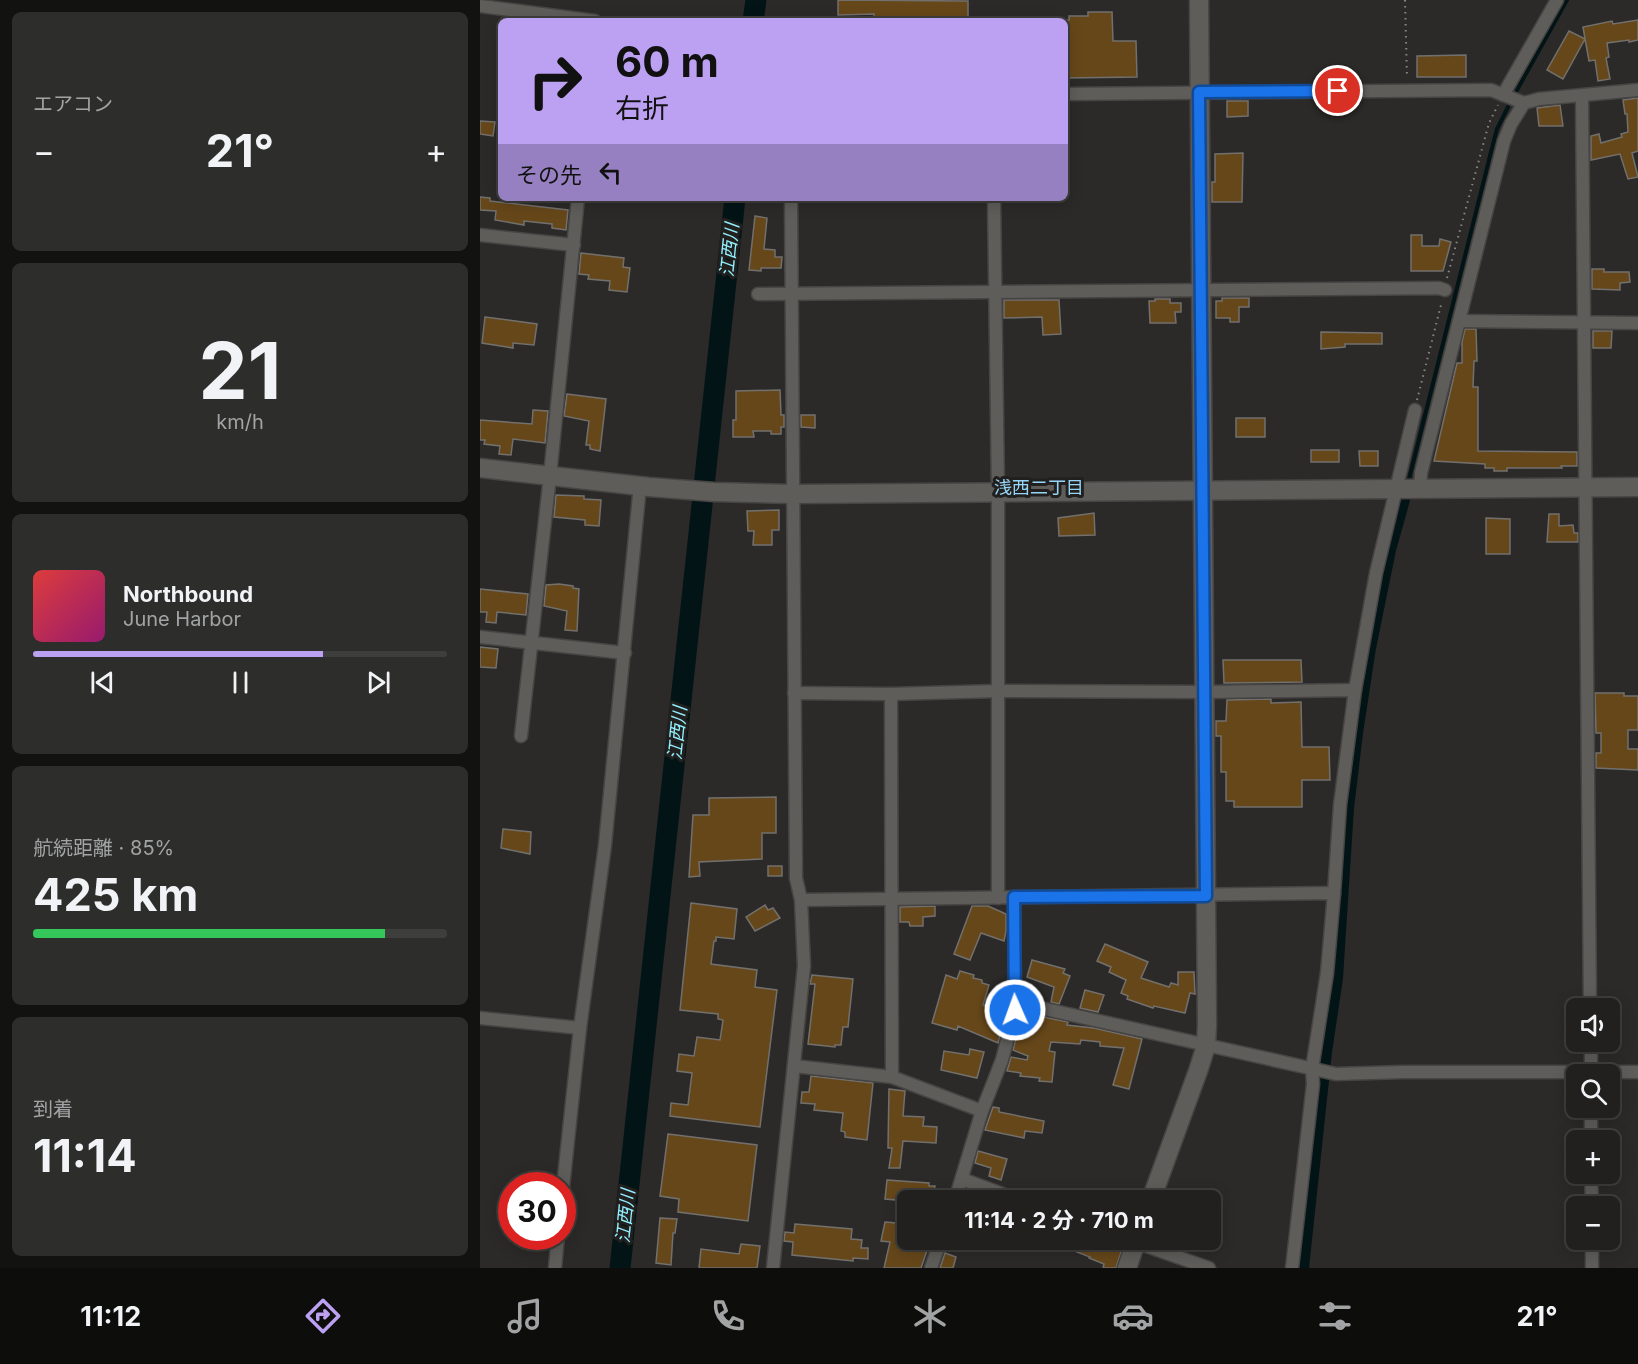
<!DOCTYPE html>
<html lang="ja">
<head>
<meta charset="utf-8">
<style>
  :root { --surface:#21201e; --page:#2d2d2b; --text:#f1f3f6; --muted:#a2a3a4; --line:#3e3e3c; --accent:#bca0f2 }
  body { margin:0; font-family:Inter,"Noto Sans JP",sans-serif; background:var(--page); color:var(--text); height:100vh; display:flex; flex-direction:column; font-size:22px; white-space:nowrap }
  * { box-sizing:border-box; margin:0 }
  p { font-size:20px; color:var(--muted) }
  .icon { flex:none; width:33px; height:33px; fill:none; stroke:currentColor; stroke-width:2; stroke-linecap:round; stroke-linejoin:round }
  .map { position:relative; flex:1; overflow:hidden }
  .details { display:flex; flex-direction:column; gap:12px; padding:12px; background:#121210; width:480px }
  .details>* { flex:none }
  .guide { position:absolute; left:18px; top:18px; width:570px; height:183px; border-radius:9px; box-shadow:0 3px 15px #0003,0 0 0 2px var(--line); background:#bca0f2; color:#111; overflow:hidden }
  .tools { position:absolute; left:1086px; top:998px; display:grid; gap:12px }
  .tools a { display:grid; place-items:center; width:54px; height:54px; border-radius:9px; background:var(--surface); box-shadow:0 3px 15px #0003,0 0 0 2px var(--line); font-size:30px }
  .speed { position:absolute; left:18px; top:1172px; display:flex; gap:12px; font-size:30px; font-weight:700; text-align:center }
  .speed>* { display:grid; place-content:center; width:78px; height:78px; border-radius:50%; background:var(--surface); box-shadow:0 3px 15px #0003,0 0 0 2px var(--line); line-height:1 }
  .speed .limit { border:9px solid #d22; background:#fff; color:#111 }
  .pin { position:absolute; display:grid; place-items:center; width:51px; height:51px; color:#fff; margin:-26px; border:3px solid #fff; border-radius:50%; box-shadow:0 2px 6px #0007 }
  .me { position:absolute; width:66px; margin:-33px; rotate:358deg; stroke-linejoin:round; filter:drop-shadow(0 0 4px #0008) }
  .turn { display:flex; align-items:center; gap:21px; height:126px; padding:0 18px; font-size:27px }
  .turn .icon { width:78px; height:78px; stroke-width:2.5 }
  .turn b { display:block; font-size:42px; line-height:51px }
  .then { display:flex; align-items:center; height:57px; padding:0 18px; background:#0003; gap:12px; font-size:22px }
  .big { font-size:45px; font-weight:700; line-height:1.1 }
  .details .tile { flex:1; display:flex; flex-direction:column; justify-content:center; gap:9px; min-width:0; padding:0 21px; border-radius:9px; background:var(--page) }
  .details .dial { align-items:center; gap:0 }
  .dial b { font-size:78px; line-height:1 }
  .song { display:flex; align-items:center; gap:18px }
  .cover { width:72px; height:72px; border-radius:9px; background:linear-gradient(135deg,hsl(0 70% 55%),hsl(320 70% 35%)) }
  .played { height:6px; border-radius:3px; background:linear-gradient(90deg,var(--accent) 70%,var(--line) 70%) }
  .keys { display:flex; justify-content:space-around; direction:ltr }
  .heat { display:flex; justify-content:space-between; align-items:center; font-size:33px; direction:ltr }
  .charge { height:9px; border-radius:4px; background:linear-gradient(90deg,#34c759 85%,var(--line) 0) }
  .trip { position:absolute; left:417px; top:1190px; width:324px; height:60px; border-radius:9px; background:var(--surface); box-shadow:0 3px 15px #0003,0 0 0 2px var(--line); font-weight:700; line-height:60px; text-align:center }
  .tabs { display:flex; height:96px; justify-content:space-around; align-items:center; background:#0d0d0c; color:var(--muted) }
  .tabs .icon { width:42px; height:42px }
  .tabs .selected { color:var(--accent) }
  .tabs b { font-size:27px; color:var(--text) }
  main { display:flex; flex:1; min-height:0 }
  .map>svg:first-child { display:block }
</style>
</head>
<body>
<main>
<section class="details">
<div class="tile"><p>エアコン</p>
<div class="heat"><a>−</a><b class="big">21°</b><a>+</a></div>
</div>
<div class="tile dial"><b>21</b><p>km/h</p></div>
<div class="tile">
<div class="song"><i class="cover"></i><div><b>Northbound</b><p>June Harbor</p></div></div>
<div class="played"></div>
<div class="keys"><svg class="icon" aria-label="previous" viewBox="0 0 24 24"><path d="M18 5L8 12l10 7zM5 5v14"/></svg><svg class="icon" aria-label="pause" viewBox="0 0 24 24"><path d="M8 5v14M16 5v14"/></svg><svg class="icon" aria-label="next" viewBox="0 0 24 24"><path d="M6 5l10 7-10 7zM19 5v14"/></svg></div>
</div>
<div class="tile"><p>航続距離 · 85%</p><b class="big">425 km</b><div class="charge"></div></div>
<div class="tile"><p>到着</p><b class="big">11:14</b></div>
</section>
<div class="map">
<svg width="1158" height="1268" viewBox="0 0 1158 1268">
  <rect width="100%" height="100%" fill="#2c2a28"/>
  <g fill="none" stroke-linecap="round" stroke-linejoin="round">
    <g stroke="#031417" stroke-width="4">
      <polyline points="1037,90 1087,0"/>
      <polyline points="929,479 1012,148 1017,129 1028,107"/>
    </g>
    <polyline stroke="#031417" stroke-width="12" points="823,1268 846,1052 857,978 868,808 877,733 890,648 910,550 924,500"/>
    <g stroke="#031417" stroke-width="21">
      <polyline points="273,21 276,0"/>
      <polyline points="140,1268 255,198"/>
    </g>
  </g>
  <g fill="#66471a" stroke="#72706d" stroke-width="1.5">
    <polygon points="358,0 488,1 488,18 477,18 477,21 394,21 394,14 358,15"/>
    <polygon points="608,12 632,12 633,41 656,41 657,77 585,78 586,20 589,20 589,16 608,16"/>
    <polygon points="1158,20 1158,40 1149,42 1149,40 1127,43 1129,57 1126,58 1130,79 1118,81 1115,60 1109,61 1105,39 1083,79 1067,70 1089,31 1105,39 1103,27 1132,21 1133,24"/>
    <polygon points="986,55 986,77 937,77 937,56"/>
    <polygon points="1158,98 1158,151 1152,153 1158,177 1148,179 1140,154 1111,160 1111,136 1119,134 1121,143 1142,137 1141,134 1148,132 1147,114 1145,114 1143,100"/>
    <polygon points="747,101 768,101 768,116 747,117"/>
    <polygon points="1080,105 1083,126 1059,126 1057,108"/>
    <polygon points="0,121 15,122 13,136 0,134"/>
    <polygon points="763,153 762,202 732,202 732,182 735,182 735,154"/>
    <polygon points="0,197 10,198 10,201 88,210 86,230 72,228 72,224 44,221 44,225 15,220 16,211 0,210"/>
    <polygon points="275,216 287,218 284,249 295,250 295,257 302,257 301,268 281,268 281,271 269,270"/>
    <polygon points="931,235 942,235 942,246 959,246 960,239 971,242 963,271 931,271"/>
    <polygon points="101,253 144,258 143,267 150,268 147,292 129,290 130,281 108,279 109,275 99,274"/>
    <polygon points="1112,269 1124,269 1124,272 1149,272 1150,282 1140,283 1140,290 1112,289"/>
    <polygon points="742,298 769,298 769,307 759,307 759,322 750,322 750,318 736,318 736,301 742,301"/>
    <polygon points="675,299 690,299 690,303 701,303 701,312 695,312 696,323 670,323 669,301 675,301"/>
    <polygon points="524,300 579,300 581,334 563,335 562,317 524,318"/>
    <polygon points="5,317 57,324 54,345 33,343 33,348 2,343"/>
    <polygon points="985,329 996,329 997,361 994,361 993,387 998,387 998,451 1097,452 1097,466 1081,466 1082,468 1027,468 1027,471 1014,471 1014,468 1005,468 1005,464 954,461 977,363 982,363 982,342"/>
    <polygon points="1113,331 1132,331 1131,348 1113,348"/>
    <polygon points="841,332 902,333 902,344 865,344 865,347 841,349"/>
    <polygon points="300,390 301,415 304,415 304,427 301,427 301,434 291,434 291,431 273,431 274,437 253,437 253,420 256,420 256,391"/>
    <polygon points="87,394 126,399 120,451 110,449 110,445 106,445 109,421 84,416"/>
    <polygon points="53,410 68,411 65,443 33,439 31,455 19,454 20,446 4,444 5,440 0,440 0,420 52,424"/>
    <polygon points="321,415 335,415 335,428 321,427"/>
    <rect x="756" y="418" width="29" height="19"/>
    <rect x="831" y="450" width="28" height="12"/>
    <polygon points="879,451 898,451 898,466 880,466"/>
    <polygon points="76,495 104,496 104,499 121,500 119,526 105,525 105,520 74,517"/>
    <polygon points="299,510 299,530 292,530 292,545 273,545 274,531 268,531 267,511"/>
    <polygon points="614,513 615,535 579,536 578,518"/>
    <polygon points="1069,514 1079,514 1079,526 1093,525 1094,533 1098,533 1098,542 1067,542"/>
    <polygon points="1006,518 1030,519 1030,554 1006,554"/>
    <polygon points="79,584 93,586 93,588 99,589 97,631 85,630 87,611 64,606 66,585"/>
    <polygon points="0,589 48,594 46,615 17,612 16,623 6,622 7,612 0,612"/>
    <polygon points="0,647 18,649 16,668 0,667"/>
    <polygon points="743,660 821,660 822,682 744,683"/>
    <polygon points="1115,693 1144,693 1144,696 1158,696 1158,730 1148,730 1148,749 1158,749 1158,770 1116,768 1116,753 1121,753 1121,733 1116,733"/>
    <polygon points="791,699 791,703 821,702 822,747 849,747 850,780 822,780 822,807 754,807 754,801 746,801 746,772 741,772 741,736 736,736 736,721 746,721 747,700"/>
    <polygon points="296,797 296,833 282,833 282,859 219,862 220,876 209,877 213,815 229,815 229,798"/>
    <polygon points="23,829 51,832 50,854 21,848"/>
    <rect x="288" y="866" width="14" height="10"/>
    <polygon points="211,903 257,909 254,939 236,937 236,941 234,941 231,964 277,970 275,987 297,990 280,1127 190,1116 191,1103 208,1105 212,1073 197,1071 199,1054 214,1056 217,1037 240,1040 243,1020 238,1019 238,1014 200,1010"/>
    <polygon points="285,905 288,910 293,908 300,918 275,931 266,917"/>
    <polygon points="455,906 455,916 443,917 443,926 430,926 429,922 420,922 420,907"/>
    <polygon points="492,906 508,906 526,914 526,931 524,941 501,933 490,960 474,954"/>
    <polygon points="625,944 668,962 661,978 689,987 691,983 698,985 698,972 714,972 715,994 710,993 705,1013 674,1006 673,1008 647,999 648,996 641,993 646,980 629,972 631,967 617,961"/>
    <polygon points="552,960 585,969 583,973 590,976 579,1004 571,1002 574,987 547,977"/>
    <polygon points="480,971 494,975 493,978 502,980 502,983 509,985 503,1005 519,1011 512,1030 521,1032 518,1043 478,1026 477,1030 452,1023 466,975 477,979"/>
    <polygon points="332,975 373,979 368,1027 363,1027 361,1045 355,1045 355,1047 328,1044 335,984 330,984"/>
    <polygon points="605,990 624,995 618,1012 600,1008"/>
    <polygon points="549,1014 588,1022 587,1025 614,1028 662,1039 649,1089 633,1085 644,1048 620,1046 620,1042 611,1041 601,1040 600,1044 571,1042 569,1051 575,1052 572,1082 559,1081 560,1078 540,1076 541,1073 527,1071 531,1057 547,1060 548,1056 533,1050 538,1031 544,1032"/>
    <polygon points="490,1049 504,1052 497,1078 461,1070 464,1051 489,1055"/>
    <polygon points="331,1076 393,1083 387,1140 365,1137 365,1132 361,1131 363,1113 334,1110 335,1104 321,1103 322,1092 329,1092"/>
    <polygon points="409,1089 425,1091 423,1116 444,1117 443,1126 457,1127 456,1143 423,1141 420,1168 409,1168 412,1148 408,1148"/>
    <polygon points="513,1107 519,1108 519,1112 564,1121 562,1133 545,1131 544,1138 505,1130"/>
    <polygon points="188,1134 277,1145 268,1221 198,1212 199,1199 180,1196"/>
    <polygon points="498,1151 527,1159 521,1180 509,1176 511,1168 495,1163"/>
    <polygon points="407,1180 449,1183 449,1186 455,1186 454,1190 465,1191 464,1200 428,1201 405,1199"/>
    <polygon points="180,1218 197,1219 195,1233 193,1233 191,1265 176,1263"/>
    <polygon points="405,1222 428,1224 428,1239 451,1239 441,1268 404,1268 410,1242 401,1241"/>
    <polygon points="315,1224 372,1229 371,1239 382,1240 381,1248 388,1248 388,1259 373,1258 373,1261 312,1255 313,1242 304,1241 305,1232 314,1233"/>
    <polygon points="564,1239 624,1239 643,1246 636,1268 623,1268 624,1264 609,1258 610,1257"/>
    <polygon points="261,1244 280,1246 277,1268 219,1268 221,1249 259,1254"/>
    <polygon points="465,1253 476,1257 473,1268 460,1268"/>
  </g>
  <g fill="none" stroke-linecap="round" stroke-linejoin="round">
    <g stroke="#464543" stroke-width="15">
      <g id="street">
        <polyline points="0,6 115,21"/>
        <polyline points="585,94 1011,90 1044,103"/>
        <polyline points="1023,95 1077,0"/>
        <polyline points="1102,96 1110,1008"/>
        <polyline points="514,198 518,492 518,898"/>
        <polyline points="0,235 94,245"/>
        <polyline points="278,294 959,288 965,290"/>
        <polyline points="979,321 1158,323"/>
        <polyline points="940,489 941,473 1024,141 1031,124 1044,103 1059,99 1158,90"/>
        <polyline points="0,637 145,653"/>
        <polyline points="875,690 896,573 935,410"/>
        <polyline points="314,693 411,694 518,691 724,692 875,690 860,805 854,893"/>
        <polyline points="411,694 412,1077"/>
        <polyline points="41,736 70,476 98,198"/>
        <polyline points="321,900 854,893 847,973 832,1069 833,1084 812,1268"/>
        <polyline points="534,1002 856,1074 923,1072 1158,1072"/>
        <polyline points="0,1018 100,1028"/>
        <polyline points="1111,1041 1111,1074"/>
        <polyline points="314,1066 412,1077 502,1111"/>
        <polyline points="1111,1107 1111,1140"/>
        <polyline points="1111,1173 1112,1206"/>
        <polyline points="482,1179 539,1200"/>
        <polyline points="82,1196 100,1028 125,845 160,485"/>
        <polyline points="475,1200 502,1111 522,1060 535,1010 534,897"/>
        <polyline points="646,1239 729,1268"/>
        <polyline points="1112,1239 1112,1268"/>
        <polyline points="75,1268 78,1236"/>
        <polyline points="293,1268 324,966 321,900 316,878 311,198"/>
        <polyline points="451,1268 461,1239"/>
      </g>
    </g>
    <g stroke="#464543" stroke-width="21">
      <g id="secondary">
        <polyline points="0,468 169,487 234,492 313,494 1158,487"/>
        <polyline points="671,1200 718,1071 726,1046 727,1025 719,0"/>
        <polyline points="647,1268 657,1239"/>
      </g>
    </g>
    <g stroke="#898785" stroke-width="2" stroke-dasharray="1.5 4.5" stroke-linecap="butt">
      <polyline points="925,0 927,78"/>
      <polyline points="967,278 1009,123 1018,105"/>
      <polyline points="937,400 962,301"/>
    </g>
    <use href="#street" stroke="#5f5d5a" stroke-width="12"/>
    <use href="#secondary" stroke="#5f5d5a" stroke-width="18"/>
  </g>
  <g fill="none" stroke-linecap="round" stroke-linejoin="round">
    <g stroke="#114b97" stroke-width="15">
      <polyline id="route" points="535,1010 534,897 726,896 719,92 858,91"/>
    </g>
    <use href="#route" stroke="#1a73e8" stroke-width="10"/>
  </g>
  <g text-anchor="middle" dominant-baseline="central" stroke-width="6" stroke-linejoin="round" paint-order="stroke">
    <g font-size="18" font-style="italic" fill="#91f0ff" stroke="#22201e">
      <text transform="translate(249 250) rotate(-84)">江西川</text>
      <text transform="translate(197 733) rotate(-84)">江西川</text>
      <text transform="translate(145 1216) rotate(-84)">江西川</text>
    </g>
    <g font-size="18" fill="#96d4f7" stroke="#22201e">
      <text x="559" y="487">浅西二丁目</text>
    </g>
  </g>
</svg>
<div class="tools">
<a><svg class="icon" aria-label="sound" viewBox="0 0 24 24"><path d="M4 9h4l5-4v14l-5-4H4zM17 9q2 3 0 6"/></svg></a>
<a><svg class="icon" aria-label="search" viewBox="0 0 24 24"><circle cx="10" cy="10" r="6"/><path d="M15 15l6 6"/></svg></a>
<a>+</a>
<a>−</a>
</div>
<div class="speed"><div class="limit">30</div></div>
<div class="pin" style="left:858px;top:91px;background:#d93025"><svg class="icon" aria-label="arrive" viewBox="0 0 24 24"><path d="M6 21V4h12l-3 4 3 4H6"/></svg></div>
<svg class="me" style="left:535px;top:1010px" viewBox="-20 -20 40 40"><circle r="17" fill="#1a73e8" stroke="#fff" stroke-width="3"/><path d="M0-11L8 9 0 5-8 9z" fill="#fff"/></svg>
<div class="trip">11:14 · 2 分 · 710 m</div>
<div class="guide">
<div class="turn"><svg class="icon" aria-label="right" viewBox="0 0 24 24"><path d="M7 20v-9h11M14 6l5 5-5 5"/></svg><div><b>60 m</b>右折</div></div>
<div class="then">その先<svg class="icon" aria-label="left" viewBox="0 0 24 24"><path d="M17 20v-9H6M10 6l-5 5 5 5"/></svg></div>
</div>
</div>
</main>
<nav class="tabs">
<b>11:12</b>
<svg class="icon selected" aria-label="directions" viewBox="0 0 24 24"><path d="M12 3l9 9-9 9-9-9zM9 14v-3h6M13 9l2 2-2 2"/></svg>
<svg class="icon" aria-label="music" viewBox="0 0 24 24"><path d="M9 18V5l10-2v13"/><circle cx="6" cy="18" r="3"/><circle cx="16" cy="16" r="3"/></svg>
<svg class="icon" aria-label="phone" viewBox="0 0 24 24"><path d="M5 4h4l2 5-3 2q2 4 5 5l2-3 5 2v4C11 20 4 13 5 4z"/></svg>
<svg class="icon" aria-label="climate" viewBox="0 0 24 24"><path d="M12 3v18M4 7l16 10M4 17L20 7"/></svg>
<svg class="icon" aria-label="car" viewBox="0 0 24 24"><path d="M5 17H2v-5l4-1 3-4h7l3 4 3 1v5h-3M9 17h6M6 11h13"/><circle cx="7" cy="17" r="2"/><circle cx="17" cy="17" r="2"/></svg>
<svg class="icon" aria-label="filters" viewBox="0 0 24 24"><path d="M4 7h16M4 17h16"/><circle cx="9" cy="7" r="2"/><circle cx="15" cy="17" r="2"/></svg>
<b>21°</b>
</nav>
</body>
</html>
